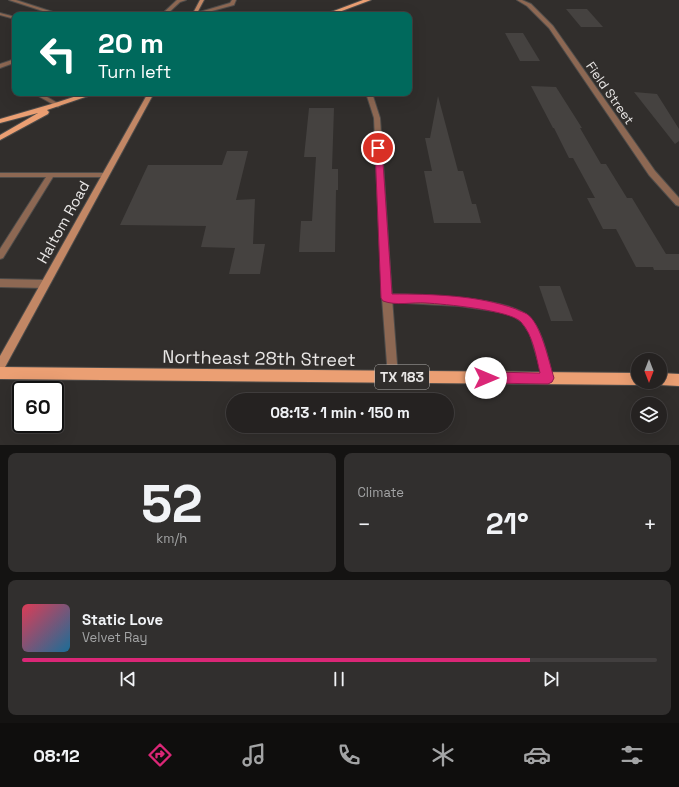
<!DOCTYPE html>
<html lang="en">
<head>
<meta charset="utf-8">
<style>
  :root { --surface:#252221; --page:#312f2e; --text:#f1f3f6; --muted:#a3a4a5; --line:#423f3f; --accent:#db2777 }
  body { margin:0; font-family:"Space Grotesk",sans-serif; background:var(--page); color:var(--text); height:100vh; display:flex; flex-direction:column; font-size:15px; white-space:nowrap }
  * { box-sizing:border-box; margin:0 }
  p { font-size:13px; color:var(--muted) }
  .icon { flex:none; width:22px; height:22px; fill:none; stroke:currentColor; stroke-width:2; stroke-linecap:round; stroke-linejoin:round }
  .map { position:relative; height:445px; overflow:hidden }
  .sheet { display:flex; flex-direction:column; gap:8px; padding:8px; background:#141312; flex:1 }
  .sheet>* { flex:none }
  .banner { position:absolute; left:12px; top:12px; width:400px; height:84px; border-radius:8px; box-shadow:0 4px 16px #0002,0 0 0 1px var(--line); background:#00695c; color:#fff; overflow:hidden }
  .needle { width:26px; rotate:180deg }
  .tools { position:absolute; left:631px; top:353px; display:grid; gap:8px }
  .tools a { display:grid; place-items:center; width:36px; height:36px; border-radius:50%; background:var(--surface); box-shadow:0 4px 16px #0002,0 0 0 1px var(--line); font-size:20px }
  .speed { position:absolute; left:12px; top:381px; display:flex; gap:8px; font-size:20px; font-weight:700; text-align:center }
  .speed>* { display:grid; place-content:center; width:52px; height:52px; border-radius:50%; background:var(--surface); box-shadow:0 4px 16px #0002,0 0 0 1px var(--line); line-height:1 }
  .speed .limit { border:2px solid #111; border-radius:6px; background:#fff; color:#111 }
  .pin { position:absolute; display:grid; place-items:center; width:34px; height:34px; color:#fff; margin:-17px; border:2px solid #fff; border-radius:50%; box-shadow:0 1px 4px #0007 }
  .me { position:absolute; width:44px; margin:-22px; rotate:90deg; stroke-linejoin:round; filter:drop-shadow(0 0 3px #0008) }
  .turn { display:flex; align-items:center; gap:14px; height:84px; padding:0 20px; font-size:18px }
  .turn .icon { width:52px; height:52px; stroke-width:2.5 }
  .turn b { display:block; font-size:28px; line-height:34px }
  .big { font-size:30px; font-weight:600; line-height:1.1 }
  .sheet .card { flex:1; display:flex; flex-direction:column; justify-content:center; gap:6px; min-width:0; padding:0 14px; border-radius:8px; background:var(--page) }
  .sheet .dial { align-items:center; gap:0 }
  .dial b { font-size:52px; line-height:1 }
  .song { display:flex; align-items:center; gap:12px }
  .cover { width:48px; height:48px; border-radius:6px; background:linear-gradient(135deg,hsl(350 70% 55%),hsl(200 70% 35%)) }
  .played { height:4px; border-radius:2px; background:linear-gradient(90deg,var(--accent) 80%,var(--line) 80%) }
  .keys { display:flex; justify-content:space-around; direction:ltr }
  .heat { display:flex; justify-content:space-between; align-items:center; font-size:22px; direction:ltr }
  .sheet .tiles { flex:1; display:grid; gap:8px; grid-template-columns:1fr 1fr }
  .card:last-child { grid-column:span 2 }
  .trip { position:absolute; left:226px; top:393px; width:228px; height:40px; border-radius:20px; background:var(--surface); box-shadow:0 4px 16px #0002,0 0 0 1px var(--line); font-weight:600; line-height:40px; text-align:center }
  .menu { display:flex; height:64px; justify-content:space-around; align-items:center; background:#0f0e0d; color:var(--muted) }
  .menu .icon { width:28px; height:28px }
  .menu .current { color:var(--accent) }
  .menu b { font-size:18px; color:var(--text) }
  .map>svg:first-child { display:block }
</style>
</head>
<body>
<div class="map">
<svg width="679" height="445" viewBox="0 0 679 445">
  <rect width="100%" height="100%" fill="#312e2c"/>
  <g fill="#454240">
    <polygon points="566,9 587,9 603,27 581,27"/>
    <polygon points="505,33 523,33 540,61 520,61"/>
    <polygon points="531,86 556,87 582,128 580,128 601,164 606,164 627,198 632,198 666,254 679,254 679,270 654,270 653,267 636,267 616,229 603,229 587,198 595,198 573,158 569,158 554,128 553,128"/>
    <polygon points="634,92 657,94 679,129 679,141 675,144"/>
    <polygon points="438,96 458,171 463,171 472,204 476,204 481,223 434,223 424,171 432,171 425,138 430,138"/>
    <polygon points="309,108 334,108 332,169 338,169 338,190 336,190 335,252 299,252 301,221 312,221 316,157 304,157"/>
    <polygon points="227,151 248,151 236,200 255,199 253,244 265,244 260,274 229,274 235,248 201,247 206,226 120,225 148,165 222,165"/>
    <polygon points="539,286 560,286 573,321 551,321"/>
  </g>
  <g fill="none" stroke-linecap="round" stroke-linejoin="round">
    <g stroke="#4e4c4a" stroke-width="2">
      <g id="lane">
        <polygon points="9,0 16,0 62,15 55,15"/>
        <polygon points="177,0 186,0 180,2 166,15 127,15 129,14 162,14"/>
        <polygon points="232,0 236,0 234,5 197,15 193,14 230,3"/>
        <polygon points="12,60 15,62 15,68 11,64 0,68 0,64"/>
        <polygon points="33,93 40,93 61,105 58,107 56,106"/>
        <polygon points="0,173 105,173 109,175 105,177 53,177 3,258 0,259 0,249 46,177 0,177"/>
        <polygon points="0,279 45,280 48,281 49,284 48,287 45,288 0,287"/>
        <path d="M387 294C418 295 505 296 528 316 543 329 548 360 553 378L552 381 548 383 544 381 530 334 522 322 513 316 500 312 459 306 387 302 384 301 382 298 384 295Z"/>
      </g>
    </g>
    <g stroke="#4e4c4a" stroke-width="2">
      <g id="street">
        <polygon points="517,0 522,0 531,4 553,26 655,171 679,198 679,206 676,205 649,175 549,28 527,6"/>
        <polygon points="0,13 15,17 15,19 0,15"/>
        <polygon points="366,93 372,93 380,118 392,298 398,377 397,380 393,382 389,380 388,377 382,298 374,118"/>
      </g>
    </g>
    <g stroke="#4e4c4a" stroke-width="2">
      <g id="secondary">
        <polygon points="200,0 204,0 196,15 192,15"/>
        <polygon points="148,93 154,93 4,369 0,371 0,356"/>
      </g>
    </g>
    <g stroke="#4e4c4a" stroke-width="2">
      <g id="primary">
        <polygon points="363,0 371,0 331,15 323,15"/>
        <polygon points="86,93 97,93 47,110 49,112 48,114 0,140 0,135 38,113 0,123 0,119 55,103"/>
        <polygon points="0,367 638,373 638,382 643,382 638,385 0,379"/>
        <polygon points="660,373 679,374 679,386 660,385 655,383 655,382 660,382"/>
      </g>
    </g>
    <use href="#lane" fill="#8d6853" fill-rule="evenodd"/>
    <use href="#street" fill="#8d6853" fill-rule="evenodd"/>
    <use href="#secondary" fill="#c28765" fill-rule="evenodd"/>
    <use href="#primary" fill="#eb9f73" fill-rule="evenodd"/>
  </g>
  <path fill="#db2777" stroke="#8e194d" d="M378 145 382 148 392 294C432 294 477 295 516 309 519 311 524 312 527 314 541 323 549 362 554 378L552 382 548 384 486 383 482 382 480 378 482 374 486 372 540 373C536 356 533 335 521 322 510 310 443 304 426 303 412 302 396 306 383 301L381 298 375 148Z"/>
  <g text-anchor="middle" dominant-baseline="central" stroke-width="4" stroke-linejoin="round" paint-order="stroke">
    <g font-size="13" fill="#e9e7e6" stroke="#312e2c">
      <text transform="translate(610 93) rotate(55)">Field Street</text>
    </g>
    <rect fill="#312e2c" stroke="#b2b0ae" stroke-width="1" x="375" y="365" width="54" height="24" rx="3"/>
    <g font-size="14" font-weight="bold" fill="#e9e7e6">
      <text x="402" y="377">TX 183</text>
    </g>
    <g font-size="15" fill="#e9e7e6" stroke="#312e2c">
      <text transform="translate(63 222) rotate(-61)">Haltom Road</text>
    </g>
    <g font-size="18" fill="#e9e7e6" stroke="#312e2c">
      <text transform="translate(259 358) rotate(1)">Northeast 28th Street</text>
    </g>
  </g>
</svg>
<div class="tools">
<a><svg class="needle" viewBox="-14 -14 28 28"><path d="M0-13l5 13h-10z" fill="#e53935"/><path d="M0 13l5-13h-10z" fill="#a3a4a5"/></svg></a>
<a><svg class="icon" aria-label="layers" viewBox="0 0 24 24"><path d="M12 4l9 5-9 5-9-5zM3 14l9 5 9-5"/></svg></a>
</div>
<div class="speed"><div class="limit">60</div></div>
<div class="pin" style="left:378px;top:148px;background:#d93025"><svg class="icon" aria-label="arrive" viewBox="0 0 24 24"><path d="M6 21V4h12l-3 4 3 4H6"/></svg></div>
<svg class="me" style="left:486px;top:378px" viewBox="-20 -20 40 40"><circle r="19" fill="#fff"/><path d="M0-13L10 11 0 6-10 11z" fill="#db2777"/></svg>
<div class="trip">08:13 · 1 min · 150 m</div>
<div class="banner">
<div class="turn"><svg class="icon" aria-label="left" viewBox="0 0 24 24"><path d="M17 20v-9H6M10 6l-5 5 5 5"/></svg><div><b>20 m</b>Turn left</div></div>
</div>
</div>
<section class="sheet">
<div class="tiles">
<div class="card dial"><b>52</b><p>km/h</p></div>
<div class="card"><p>Climate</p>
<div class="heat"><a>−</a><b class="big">21°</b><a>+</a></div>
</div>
<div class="card">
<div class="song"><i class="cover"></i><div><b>Static Love</b><p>Velvet Ray</p></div></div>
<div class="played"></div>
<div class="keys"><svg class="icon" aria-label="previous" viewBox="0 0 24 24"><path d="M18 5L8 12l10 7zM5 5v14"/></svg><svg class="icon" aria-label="pause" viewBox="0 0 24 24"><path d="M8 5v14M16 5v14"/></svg><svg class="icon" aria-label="next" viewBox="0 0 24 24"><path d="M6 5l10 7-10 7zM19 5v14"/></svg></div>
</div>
</div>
</section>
<nav class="menu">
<b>08:12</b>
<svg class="icon current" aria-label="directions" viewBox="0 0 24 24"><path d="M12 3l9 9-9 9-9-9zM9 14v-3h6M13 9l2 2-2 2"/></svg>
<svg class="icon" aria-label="music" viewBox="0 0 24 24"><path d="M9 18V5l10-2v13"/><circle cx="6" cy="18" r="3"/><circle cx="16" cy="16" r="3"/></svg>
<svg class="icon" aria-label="phone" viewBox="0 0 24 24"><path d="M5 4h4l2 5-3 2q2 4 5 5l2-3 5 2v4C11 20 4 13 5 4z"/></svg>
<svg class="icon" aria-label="climate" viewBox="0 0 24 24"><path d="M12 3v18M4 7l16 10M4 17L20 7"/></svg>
<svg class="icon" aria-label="car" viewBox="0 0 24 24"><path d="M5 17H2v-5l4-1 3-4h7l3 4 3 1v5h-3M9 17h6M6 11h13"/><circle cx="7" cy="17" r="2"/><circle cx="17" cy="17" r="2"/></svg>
<svg class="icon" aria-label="filters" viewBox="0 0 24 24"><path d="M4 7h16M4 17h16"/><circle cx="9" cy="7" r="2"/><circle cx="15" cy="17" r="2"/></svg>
</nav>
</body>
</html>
